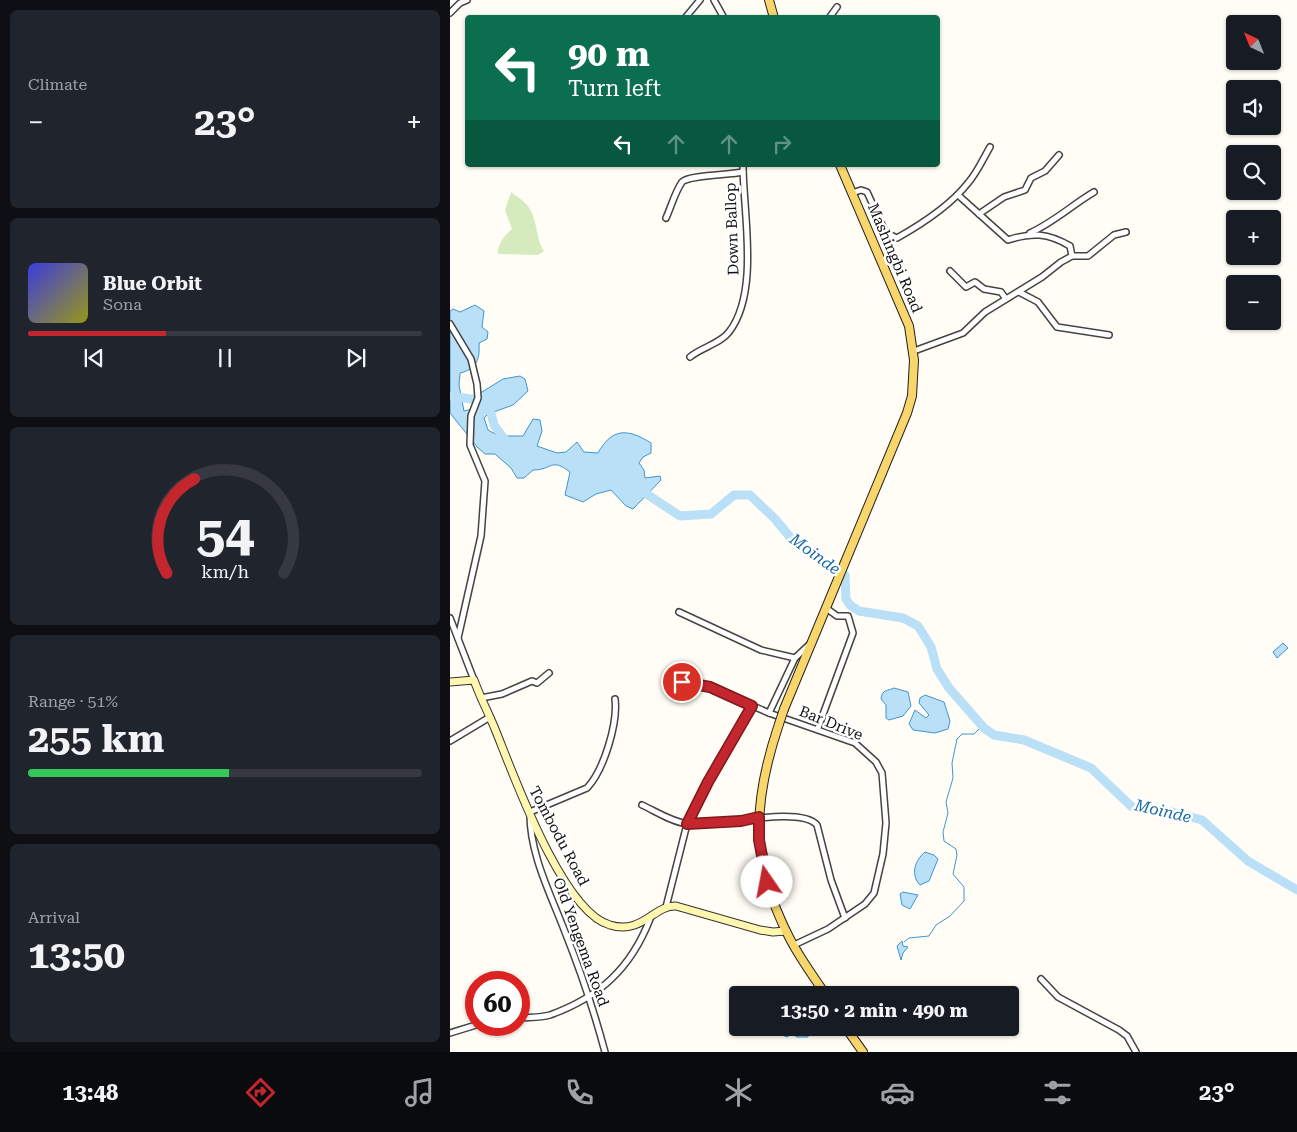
<!DOCTYPE html>
<html lang="en">
<head>
<meta charset="utf-8">
<style>
  :root { --surface:#171b24; --page:#20242c; --text:#f1f3f6; --muted:#9ea1a6; --line:#363941; --accent:#c4262e }
  body { margin:0; font-family:"Roboto Serif",serif; background:var(--page); color:var(--text); height:100vh; display:flex; flex-direction:column; font-size:19px; white-space:nowrap }
  * { box-sizing:border-box; margin:0 }
  p { font-size:16px; color:var(--muted) }
  .icon { flex:none; width:28px; height:28px; fill:none; stroke:currentColor; stroke-width:2; stroke-linecap:round; stroke-linejoin:round }
  .map { position:relative; flex:1; overflow:hidden }
  .drawer { display:flex; flex-direction:column; gap:10px; padding:10px; background:#0d0f14; width:450px }
  .drawer>* { flex:none }
  .hud { position:absolute; left:15px; top:15px; width:475px; height:152px; border-radius:5px; box-shadow:0 1px 4px #0004; background:#0b6e4f; color:#fff; overflow:hidden }
  .needle { width:32px; rotate:317deg }
  .tools { position:absolute; left:776px; top:15px; display:grid; gap:10px }
  .tools a { display:grid; place-items:center; width:55px; height:55px; border-radius:5px; background:var(--surface); box-shadow:0 1px 4px #0004; font-size:25px }
  .speed { position:absolute; left:15px; top:971px; display:flex; gap:10px; font-size:25px; font-weight:700; text-align:center }
  .speed>* { display:grid; place-content:center; width:65px; height:65px; border-radius:50%; background:var(--surface); box-shadow:0 1px 4px #0004; line-height:1 }
  .speed .limit { border:8px solid #d22; background:#fff; color:#111 }
  .pin { position:absolute; display:grid; place-items:center; width:42px; height:42px; color:#fff; margin:-21px; border:2px solid #fff; border-radius:50%; box-shadow:0 1px 5px #0007 }
  .me { position:absolute; width:55px; margin:-28px; rotate:348deg; stroke-linejoin:round; filter:drop-shadow(0 0 4px #0008) }
  .turn { display:flex; align-items:center; gap:18px; height:105px; padding:0 20px; font-size:22px }
  .turn .icon { width:65px; height:65px; stroke-width:2.5 }
  .turn b { display:block; font-size:35px; line-height:42px }
  .lanes { display:flex; align-items:center; height:48px; padding:0 20px; background:#0003; justify-content:center; gap:25px; direction:ltr }
  .lanes .off { opacity:.35 }
  .big { font-size:38px; font-weight:700; line-height:1.1 }
  .drawer .tile { flex:1; display:flex; flex-direction:column; justify-content:center; gap:8px; min-width:0; padding:0 18px; border-radius:8px; background:var(--page) }
  .drawer .dial { align-items:center; gap:0 }
  .dial svg { height:130px; overflow:visible; fill:none; stroke:var(--line); stroke-width:7; stroke-linecap:round; text-anchor:middle }
  .dial text { fill:var(--text); stroke:none }
  .song { display:flex; align-items:center; gap:15px }
  .cover { width:60px; height:60px; border-radius:8px; background:linear-gradient(135deg,hsl(240 70% 55%),hsl(60 70% 35%)) }
  .played { height:5px; border-radius:2px; background:linear-gradient(90deg,var(--accent) 35%,var(--line) 35%) }
  .keys { display:flex; justify-content:space-around; direction:ltr }
  .heat { display:flex; justify-content:space-between; align-items:center; font-size:28px; direction:ltr }
  .charge { height:8px; border-radius:4px; background:linear-gradient(90deg,#34c759 51%,var(--line) 0) }
  .trip { position:absolute; left:279px; top:986px; width:290px; height:50px; border-radius:5px; background:var(--surface); box-shadow:0 1px 4px #0004; font-weight:700; line-height:50px; text-align:center }
  .tabs { display:flex; height:80px; justify-content:space-around; align-items:center; background:#090b0e; color:var(--muted) }
  .tabs .icon { width:35px; height:35px }
  .tabs .current { color:var(--accent) }
  .tabs b { font-size:22px; color:var(--text) }
  main { display:flex; flex:1; min-height:0 }
  .map>svg:first-child { display:block }
</style>
</head>
<body>
<main>
<section class="drawer">
<div class="tile"><p>Climate</p>
<div class="heat"><a>−</a><b class="big">23°</b><a>+</a></div>
</div>
<div class="tile">
<div class="song"><i class="cover"></i><div><b>Blue Orbit</b><p>Sona</p></div></div>
<div class="played"></div>
<div class="keys"><svg class="icon" aria-label="previous" viewBox="0 0 24 24"><path d="M18 5L8 12l10 7zM5 5v14"/></svg><svg class="icon" aria-label="pause" viewBox="0 0 24 24"><path d="M8 5v14M16 5v14"/></svg><svg class="icon" aria-label="next" viewBox="0 0 24 24"><path d="M6 5l10 7-10 7zM19 5v14"/></svg></div>
</div>
<div class="tile dial"><svg viewBox="0 0 100 80">
<path d="M14 69A42 42 0 1 1 86 69"/>
<path d="M14 69A42 42 0 0 1 31 11" stroke="#c4262e"/>
<text x="50" y="56" font-size="32" font-weight="700">54</text>
<text x="50" y="72" font-size="11">km/h</text>
</svg></div>
<div class="tile"><p>Range · 51%</p><b class="big">255 km</b><div class="charge"></div></div>
<div class="tile"><p>Arrival</p><b class="big">13:50</b></div>
</section>
<div class="map">
<svg width="847" height="1052" viewBox="0 0 847 1052">
  <rect width="100%" height="100%" fill="#fffdf5"/>
  <path fill="#d5ebbd" d="M61 192C66 196 73 200 77 205 88 218 85 237 94 251L88 255 48 254C47 244 55 235 62 229L55 210Z"/>
  <g fill="#b9e0f7" stroke="#3f96cf">
    <path d="M25 305 34 311 32 327 38 332 37 339 29 343C30 359 27 369 10 373L9 385 14 411 22 409 27 395 53 379 70 376 75 379 78 391 63 405 38 414 34 418 38 430 49 436H73L83 419 90 420 92 431 87 446 107 453 116 452 127 442 134 452 148 453C162 428 177 428 201 443V453L193 457 189 463 194 470 195 478 210 476 211 480 183 509 176 506 161 490 146 494 133 502 115 495 120 472C100 457 103 470 83 470L74 478H67L61 468 45 454H35L28 448 0 413V311L3 309 10 312Z"/>
    <polygon points="833,643 838,648 827,658 823,652"/>
    <path d="M444 688 458 692 461 706 453 716 439 720 436 718V705L431 699C432 689 438 691 444 688Z"/>
    <polygon points="475,695 494,702 500,721 498,729 485,733 463,730 459,724 465,710 476,718 479,715 469,703 470,698"/>
    <path d="M475 852 484 855 488 859 479 881 470 885C460 875 465 860 475 852Z"/>
    <polygon points="453,892 468,895 460,909 452,905 450,894"/>
    <polygon points="452,941 453,946 458,947 453,953 451,960 447,946"/>
    <polygon points="334,1028 357,1028 358,1037 347,1037 342,1034 337,1037 332,1035"/>
  </g>
  <g fill="none" stroke-linecap="round" stroke-linejoin="round">
    <polyline stroke="#3f96cf" stroke-width="1" points="454,942 459,938 479,936 486,925 500,916 514,901 514,887 503,874 507,855 506,849 494,841 493,832 498,813 496,802 503,778 502,763 507,739 512,734 524,734 532,726"/>
    <g stroke="#b9e0f7" stroke-width="9">
      <polyline points="0,396 28,400 33,398 38,401 44,425 58,444"/>
      <polyline points="191,486 198,495 230,516 261,514 284,495 300,495 325,519 345,543 382,569 395,575 396,599 400,605 409,611 453,618 468,626 481,647 487,669 499,688 534,728 544,735 574,740 641,768 682,807 722,812 752,820 798,861 847,890"/>
    </g>
    <g stroke="#444" stroke-width="8">
      <g id="street">
        <polyline points="264,0 274,18"/>
        <polyline points="0,13 10,3 17,0"/>
        <polyline points="235,18 250,0"/>
        <polyline points="379,18 387,7"/>
        <path d="M402 193 411 190 417 192 434 229 438 234 447 238C472 224 500 206 518 183 527 173 533 159 540 147"/>
        <path d="M508 195 558 240C582 232 598 233 620 246L622 256"/>
        <polyline points="529,214 554,197 575,190 581,178 595,171 609,155"/>
        <path d="M216 218C221 207 225 192 232 182 239 175 280 175 293 172"/>
        <path d="M580 233C604 222 622 205 644 192"/>
        <polyline points="500,271 516,287 525,282 534,289 551,292 556,299"/>
        <polyline points="569,292 588,302 607,327 659,335"/>
        <polyline points="0,324 21,359 27,384 28,398 21,416 20,445 35,481 31,536 8,638"/>
        <polyline points="464,351 513,333 535,312 592,277 611,262 622,256 638,256 664,235 676,232"/>
        <path d="M240 357C252 347 270 344 279 332 310 292 293 212 293 165"/>
        <polyline points="229,612 311,650 345,658"/>
        <polyline points="0,618 24,680"/>
        <polyline points="223,694 232,682 260,687 319,713 405,743 426,762 432,773 436,823 433,854 424,893 415,904 378,929 344,945"/>
        <polyline points="31,698 52,694 82,681 87,683 99,673"/>
        <polyline points="319,713 345,658 361,643"/>
        <polyline points="368,728 403,633 398,616 387,616 376,608"/>
        <polyline points="0,741 40,717"/>
        <path d="M192 805C207 812 222 822 238 824 266 827 350 805 367 825L381 880 395 918"/>
        <polyline points="216,907 237,824 257,782 301,706"/>
        <polyline points="591,979 608,997 669,1030 677,1036 686,1052"/>
        <path d="M69 1018C78 1017 90 1018 100 1015 150 997 181 968 200 919"/>
        <polyline points="0,1033 26,1025"/>
        <path d="M155 1052C144 1011 131 972 115 932 101 895 79 853 80 812L137 788C154 770 168 723 165 699"/>
      </g>
    </g>
    <g stroke="#333" stroke-width="9">
      <path id="secondary" d="M0 682 24 680C30 697 38 712 45 729 63 773 112 912 160 925 192 935 204 905 226 906L310 930 323 932 336 931"/>
    </g>
    <g stroke="#222" stroke-width="10">
      <g id="primary">
        <polyline points="319,0 324,18"/>
        <polyline points="334,709 457,413 462,396 464,360 459,326 390,165"/>
        <path d="M329 724C302 804 300 861 339 937 349 957 363 976 376 995"/>
        <polyline points="396,1028 413,1052"/>
      </g>
    </g>
    <use href="#street" stroke="#fff" stroke-width="5"/>
    <use href="#secondary" stroke="#fff6b0" stroke-width="7"/>
    <use href="#primary" stroke="#f9d66b" stroke-width="8"/>
    <g stroke="#222" stroke-width="10" stroke-linecap="butt">
      <polyline id="primary-bridge" points="329,724 334,709"/>
    </g>
    <use href="#primary-bridge" stroke="#f9d66b" stroke-width="8"/>
  </g>
  <g fill="none" stroke-linecap="round" stroke-linejoin="round">
    <g stroke="#7f191e" stroke-width="12">
      <polyline id="route" points="232,682 260,687 302,706 258,782 237,824 291,821 309,817 309,840 317,882"/>
    </g>
    <use href="#route" stroke="#c4262e" stroke-width="9"/>
  </g>
  <g text-anchor="middle" dominant-baseline="central" stroke-width="5" stroke-linejoin="round" paint-order="stroke">
    <g font-size="15" fill="#111" stroke="#fff">
      <text transform="translate(282 229) rotate(-92)">Down Ballop</text>
      <text transform="translate(445 258) rotate(67)">Mashingbi Road</text>
      <text transform="translate(381 723) rotate(22)">Bar Drive</text>
      <text transform="translate(109 836) rotate(62)">Tombodu Road</text>
      <text transform="translate(131 942) rotate(70)">Old Yengema Road</text>
    </g>
    <g font-size="16" font-style="italic" fill="#1768a6" stroke="#fff">
      <text transform="translate(365 554) rotate(36)">Moinde</text>
      <text transform="translate(713 811) rotate(13)">Moinde</text>
    </g>
  </g>
</svg>
<div class="tools">
<a><svg class="needle" viewBox="-14 -14 28 28"><path d="M0-13l5 13h-10z" fill="#e53935"/><path d="M0 13l5-13h-10z" fill="#9ea1a6"/></svg></a>
<a><svg class="icon" aria-label="sound" viewBox="0 0 24 24"><path d="M4 9h4l5-4v14l-5-4H4zM17 9q2 3 0 6"/></svg></a>
<a><svg class="icon" aria-label="search" viewBox="0 0 24 24"><circle cx="10" cy="10" r="6"/><path d="M15 15l6 6"/></svg></a>
<a>+</a>
<a>−</a>
</div>
<div class="speed"><div class="limit">60</div></div>
<div class="pin" style="left:232px;top:682px;background:#d93025"><svg class="icon" aria-label="arrive" viewBox="0 0 24 24"><path d="M6 21V4h12l-3 4 3 4H6"/></svg></div>
<svg class="me" style="left:317px;top:882px" viewBox="-20 -20 40 40"><circle r="19" fill="#fff"/><path d="M0-13L10 11 0 6-10 11z" fill="#c4262e"/></svg>
<div class="trip">13:50 · 2 min · 490 m</div>
<div class="hud">
<div class="turn"><svg class="icon" aria-label="left" viewBox="0 0 24 24"><path d="M17 20v-9H6M10 6l-5 5 5 5"/></svg><div><b>90 m</b>Turn left</div></div>
<div class="lanes"><svg class="icon" aria-label="left" viewBox="0 0 24 24"><path d="M17 20v-9H6M10 6l-5 5 5 5"/></svg><svg class="icon off" aria-label="ahead" viewBox="0 0 24 24"><path d="M12 20V5M6 11l6-6 6 6"/></svg><svg class="icon off" aria-label="ahead" viewBox="0 0 24 24"><path d="M12 20V5M6 11l6-6 6 6"/></svg><svg class="icon off" aria-label="right" viewBox="0 0 24 24"><path d="M7 20v-9h11M14 6l5 5-5 5"/></svg></div>
</div>
</div>
</main>
<nav class="tabs">
<b>13:48</b>
<svg class="icon current" aria-label="directions" viewBox="0 0 24 24"><path d="M12 3l9 9-9 9-9-9zM9 14v-3h6M13 9l2 2-2 2"/></svg>
<svg class="icon" aria-label="music" viewBox="0 0 24 24"><path d="M9 18V5l10-2v13"/><circle cx="6" cy="18" r="3"/><circle cx="16" cy="16" r="3"/></svg>
<svg class="icon" aria-label="phone" viewBox="0 0 24 24"><path d="M5 4h4l2 5-3 2q2 4 5 5l2-3 5 2v4C11 20 4 13 5 4z"/></svg>
<svg class="icon" aria-label="climate" viewBox="0 0 24 24"><path d="M12 3v18M4 7l16 10M4 17L20 7"/></svg>
<svg class="icon" aria-label="car" viewBox="0 0 24 24"><path d="M5 17H2v-5l4-1 3-4h7l3 4 3 1v5h-3M9 17h6M6 11h13"/><circle cx="7" cy="17" r="2"/><circle cx="17" cy="17" r="2"/></svg>
<svg class="icon" aria-label="filters" viewBox="0 0 24 24"><path d="M4 7h16M4 17h16"/><circle cx="9" cy="7" r="2"/><circle cx="15" cy="17" r="2"/></svg>
<b>23°</b>
</nav>
</body>
</html>
